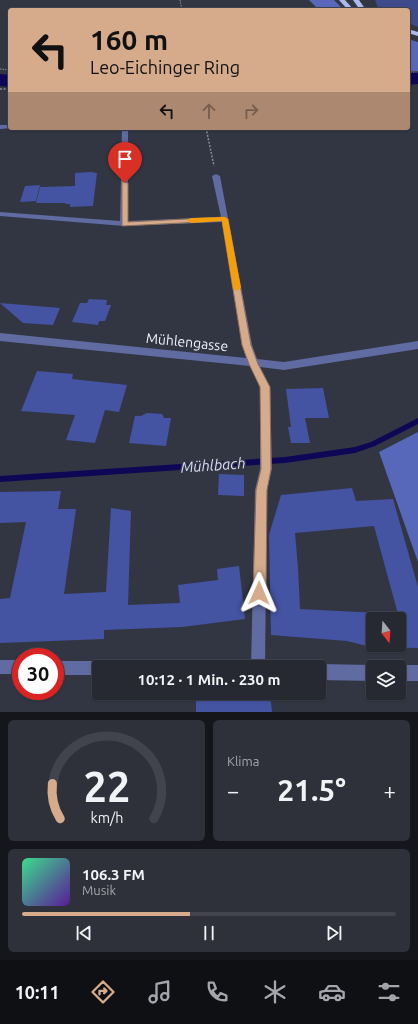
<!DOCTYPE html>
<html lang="de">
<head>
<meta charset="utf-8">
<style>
  :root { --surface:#262832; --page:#2e303a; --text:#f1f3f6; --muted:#a4a6ac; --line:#42444d; --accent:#d6ab8b }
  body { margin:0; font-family:Ubuntu,sans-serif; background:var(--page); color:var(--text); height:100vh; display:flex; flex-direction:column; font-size:15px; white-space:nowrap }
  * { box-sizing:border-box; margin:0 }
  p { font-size:13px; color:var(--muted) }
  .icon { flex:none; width:22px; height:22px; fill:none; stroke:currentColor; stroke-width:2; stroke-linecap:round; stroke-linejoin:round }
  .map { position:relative; height:712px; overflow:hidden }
  .drawer { display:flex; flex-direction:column; gap:8px; padding:8px; background:#15161c; flex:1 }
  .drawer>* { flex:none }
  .banner { position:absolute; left:8px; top:8px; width:402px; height:122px; border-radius:4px; box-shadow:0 1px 3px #0004,0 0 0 1px var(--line); background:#d6ab8b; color:#111; overflow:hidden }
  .needle { width:26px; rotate:163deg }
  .tools { position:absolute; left:366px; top:612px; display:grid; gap:8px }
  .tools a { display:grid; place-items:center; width:40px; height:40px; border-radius:4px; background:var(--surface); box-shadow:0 1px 3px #0004,0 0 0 1px var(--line); font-size:20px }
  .speed { position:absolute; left:12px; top:648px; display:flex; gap:8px; font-size:20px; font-weight:700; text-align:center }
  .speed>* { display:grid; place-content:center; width:52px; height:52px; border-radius:50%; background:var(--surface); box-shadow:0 1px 3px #0004,0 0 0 1px var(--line); line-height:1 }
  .speed .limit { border:6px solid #d22; background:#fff; color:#111 }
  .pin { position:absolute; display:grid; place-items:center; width:34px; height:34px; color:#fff; margin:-41px -17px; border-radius:50% 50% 50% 0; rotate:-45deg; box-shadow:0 0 4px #0007 }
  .pin .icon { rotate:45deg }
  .me { position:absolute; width:44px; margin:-22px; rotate:1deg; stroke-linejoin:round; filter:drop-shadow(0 0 3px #0008) }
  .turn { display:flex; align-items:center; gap:14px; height:84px; padding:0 16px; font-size:18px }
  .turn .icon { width:52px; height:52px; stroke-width:2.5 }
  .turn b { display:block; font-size:28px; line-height:34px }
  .lanes { display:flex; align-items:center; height:38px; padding:0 16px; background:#0003; justify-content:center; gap:20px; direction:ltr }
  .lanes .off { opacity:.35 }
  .big { font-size:30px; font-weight:600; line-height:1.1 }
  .drawer .widget { flex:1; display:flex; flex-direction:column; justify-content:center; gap:6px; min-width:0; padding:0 14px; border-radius:6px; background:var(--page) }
  .drawer .dial { align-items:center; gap:0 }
  .dial svg { height:104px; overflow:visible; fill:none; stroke:var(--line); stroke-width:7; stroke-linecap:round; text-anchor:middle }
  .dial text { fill:var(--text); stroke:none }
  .song { display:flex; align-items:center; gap:12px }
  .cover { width:48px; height:48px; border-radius:6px; background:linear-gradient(135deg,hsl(150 70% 55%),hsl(270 70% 35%)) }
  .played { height:4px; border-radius:2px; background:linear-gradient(90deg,var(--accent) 45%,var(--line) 45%) }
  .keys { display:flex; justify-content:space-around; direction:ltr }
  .heat { display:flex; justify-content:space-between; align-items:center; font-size:22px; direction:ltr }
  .drawer .tiles { flex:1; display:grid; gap:8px; grid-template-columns:1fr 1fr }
  .widget:last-child { grid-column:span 2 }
  .trip { position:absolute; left:92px; top:660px; width:234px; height:40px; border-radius:4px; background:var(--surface); box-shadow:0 1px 3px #0004,0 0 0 1px var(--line); font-weight:600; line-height:40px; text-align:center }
  .menu { display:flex; height:64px; justify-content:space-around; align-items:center; background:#0f1014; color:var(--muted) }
  .menu .icon { width:28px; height:28px }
  .menu .selected { color:var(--accent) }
  .menu b { font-size:18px; color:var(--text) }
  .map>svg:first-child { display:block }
</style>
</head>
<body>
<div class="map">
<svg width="418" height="712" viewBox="0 0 418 712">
  <rect width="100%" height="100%" fill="#323643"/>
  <polygon fill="#3e4a89" points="375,0 418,0 418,27 408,23 408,10 382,10 378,8"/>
  <g fill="#5767b9">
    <polygon points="309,0 334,0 344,10 319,10"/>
    <polygon points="408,39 418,42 418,71 408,71"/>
    <polygon points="418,432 418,562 379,452"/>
  </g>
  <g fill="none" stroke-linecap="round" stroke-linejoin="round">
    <polygon fill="#0f0655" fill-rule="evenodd" points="418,418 418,424 375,446 355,453 285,463 0,482 0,476 285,457 355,447 371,442"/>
    <g fill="#0f0655" fill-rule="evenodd">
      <polygon points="418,72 418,84 408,85 408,73"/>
      <polygon points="0,74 10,75 10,87 0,86"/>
    </g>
  </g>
  <g fill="#4553a3" fill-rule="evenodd">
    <polygon points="91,172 97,173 93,206 70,207 70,204 65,204 66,203 36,203 40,187 75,186 75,173"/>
    <polygon points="40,185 36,201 20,202 25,186"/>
    <polygon points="89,299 107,300 106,305 111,305 105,321 99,321 98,325 72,322 80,303 87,303"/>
    <polygon points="0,303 60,308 53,325 23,323"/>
    <polygon points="37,371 73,374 72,379 127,385 119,412 105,410 95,443 66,440 75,415 21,411"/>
    <polygon points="323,388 329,418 305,418 310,443 291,443 288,427 291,427 286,389"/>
    <polygon points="147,413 162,414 164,418 171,418 166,446 129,443 135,416 141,416"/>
    <polygon points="219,474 244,475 244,496 218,495"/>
    <path d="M352 488 356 501 393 499 418 587V648L371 647 347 641 271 635 269 535 281 495ZM374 526 398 614 300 609 298 568 295 533ZM373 619H399V645H373Z"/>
    <polygon points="61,491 58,509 76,509 64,594 106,592 111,508 131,511 128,605 180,603 178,585 218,580 217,569 239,566 245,619 182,627 104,630 104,639 0,643 0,599 10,598 26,522 0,523 0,492"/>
    <polygon points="270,694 272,712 196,712 196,701"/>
  </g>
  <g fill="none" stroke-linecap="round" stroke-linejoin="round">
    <g stroke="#898c97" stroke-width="1" stroke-dasharray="1.5 1" stroke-linecap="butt">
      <polyline points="180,0 182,10"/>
      <polyline points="0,69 10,70"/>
      <polyline points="408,72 418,72"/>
    </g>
    <g stroke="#898c97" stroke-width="1.5" stroke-dasharray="2 1.5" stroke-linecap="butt">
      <polyline points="0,89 10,89"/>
      <polyline points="206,128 214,166"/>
    </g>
    <g fill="#5f6ba1" fill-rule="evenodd">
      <polygon points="0,125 10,125 10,128 12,128 0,129"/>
      <polygon points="122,128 128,128 128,221 221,217 212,176 216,174 220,176 252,345 257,359 284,362 418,341 418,349 284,370 260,367 270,387 272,469 267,490 265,667 251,667 255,490 260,469 260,387 250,366 0,341 0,333 246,358 242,345 222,222 124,226 0,216 0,212 120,221"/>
    </g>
    <g fill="#5f6ba1" fill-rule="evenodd">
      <rect x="0" y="660" width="21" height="14"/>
      <polygon points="55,661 99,661 104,663 106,667 99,667 99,675 55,675"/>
      <polygon points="319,664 373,665 377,667 373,667 373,681 319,680 319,667 314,667"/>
      <polygon points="399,665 418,665 418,681 399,681 399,667 395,667"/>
    </g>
    <g fill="#abb9ed" fill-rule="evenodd">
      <polygon points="339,0 345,0 354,10 348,10"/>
      <polygon points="353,0 359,0 366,10 360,10"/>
      <polygon points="408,29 418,32 418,36 408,33"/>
    </g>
  </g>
  <polygon fill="#d6ab8b" stroke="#8b6f5a" points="122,181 128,183 128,222 225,217 228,219 251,345 258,364 270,387 271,469 267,490 266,593 264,598 259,600 255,598 253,593 256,490 261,469 260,387 249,364 242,345 222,221 122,226"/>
  <polygon fill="#f59e0b" points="225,217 228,219 241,288 237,291 233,288 222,221 191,223 187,220 191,218"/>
  <g text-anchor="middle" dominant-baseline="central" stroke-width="3" stroke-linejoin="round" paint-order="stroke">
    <g font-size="14" fill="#eff1fa" stroke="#323643">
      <text transform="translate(187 342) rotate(6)">Mühlengasse</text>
    </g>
    <g font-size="15" font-style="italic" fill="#d6dcf3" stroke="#323643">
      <text transform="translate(213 465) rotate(-4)">Mühlbach</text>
    </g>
  </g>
</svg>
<div class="tools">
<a><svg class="needle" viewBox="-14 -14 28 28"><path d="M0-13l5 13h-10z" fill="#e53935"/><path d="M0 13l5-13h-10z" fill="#a4a6ac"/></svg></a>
<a><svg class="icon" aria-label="layers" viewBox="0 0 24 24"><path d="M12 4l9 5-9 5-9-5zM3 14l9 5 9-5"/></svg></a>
</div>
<div class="speed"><div class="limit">30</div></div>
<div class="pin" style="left:125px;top:183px;background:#d93025"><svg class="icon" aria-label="arrive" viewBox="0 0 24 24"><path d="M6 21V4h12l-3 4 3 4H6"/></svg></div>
<svg class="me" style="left:259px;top:593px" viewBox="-20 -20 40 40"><path d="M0-17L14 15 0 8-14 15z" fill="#d6ab8b" stroke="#fff" stroke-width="4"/></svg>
<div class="trip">10:12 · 1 Min. · 230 m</div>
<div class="banner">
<div class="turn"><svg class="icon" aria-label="left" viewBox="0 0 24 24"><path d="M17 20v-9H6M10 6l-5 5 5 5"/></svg><div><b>160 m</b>Leo-Eichinger Ring</div></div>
<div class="lanes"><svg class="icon" aria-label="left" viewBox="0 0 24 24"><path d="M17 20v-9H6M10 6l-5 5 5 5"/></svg><svg class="icon off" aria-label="ahead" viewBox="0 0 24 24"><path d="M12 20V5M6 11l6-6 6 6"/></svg><svg class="icon off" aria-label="right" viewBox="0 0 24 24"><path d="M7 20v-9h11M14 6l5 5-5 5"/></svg></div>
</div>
</div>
<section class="drawer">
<div class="tiles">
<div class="widget dial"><svg viewBox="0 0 100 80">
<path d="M14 69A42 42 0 1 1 86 69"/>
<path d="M14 69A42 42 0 0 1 8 42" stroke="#d6ab8b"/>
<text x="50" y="56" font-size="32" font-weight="700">22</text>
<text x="50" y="72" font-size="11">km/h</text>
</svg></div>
<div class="widget"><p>Klima</p>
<div class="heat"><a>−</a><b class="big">21.5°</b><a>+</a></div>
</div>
<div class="widget">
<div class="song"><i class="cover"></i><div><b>106.3 FM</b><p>Musik</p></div></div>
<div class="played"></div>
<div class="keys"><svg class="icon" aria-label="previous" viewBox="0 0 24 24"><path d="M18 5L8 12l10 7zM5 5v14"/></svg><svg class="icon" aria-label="pause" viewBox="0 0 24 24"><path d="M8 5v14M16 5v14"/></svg><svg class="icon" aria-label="next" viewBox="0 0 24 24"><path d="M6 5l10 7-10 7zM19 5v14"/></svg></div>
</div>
</div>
</section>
<nav class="menu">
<b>10:11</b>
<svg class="icon selected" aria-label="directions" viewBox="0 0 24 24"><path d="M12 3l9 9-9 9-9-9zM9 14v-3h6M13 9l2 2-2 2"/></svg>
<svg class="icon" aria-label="music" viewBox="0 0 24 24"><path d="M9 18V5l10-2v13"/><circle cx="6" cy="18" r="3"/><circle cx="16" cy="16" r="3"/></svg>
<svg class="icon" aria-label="phone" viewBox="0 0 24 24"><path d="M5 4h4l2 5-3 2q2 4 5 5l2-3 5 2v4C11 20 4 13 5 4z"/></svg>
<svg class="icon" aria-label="climate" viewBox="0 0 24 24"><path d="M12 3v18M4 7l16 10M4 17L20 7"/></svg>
<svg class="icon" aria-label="car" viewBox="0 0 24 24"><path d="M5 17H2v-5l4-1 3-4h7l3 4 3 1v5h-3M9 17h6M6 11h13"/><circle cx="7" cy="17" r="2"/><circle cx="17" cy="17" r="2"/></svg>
<svg class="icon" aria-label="filters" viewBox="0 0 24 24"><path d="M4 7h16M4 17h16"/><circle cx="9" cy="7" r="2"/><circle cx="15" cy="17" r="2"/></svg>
</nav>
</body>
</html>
